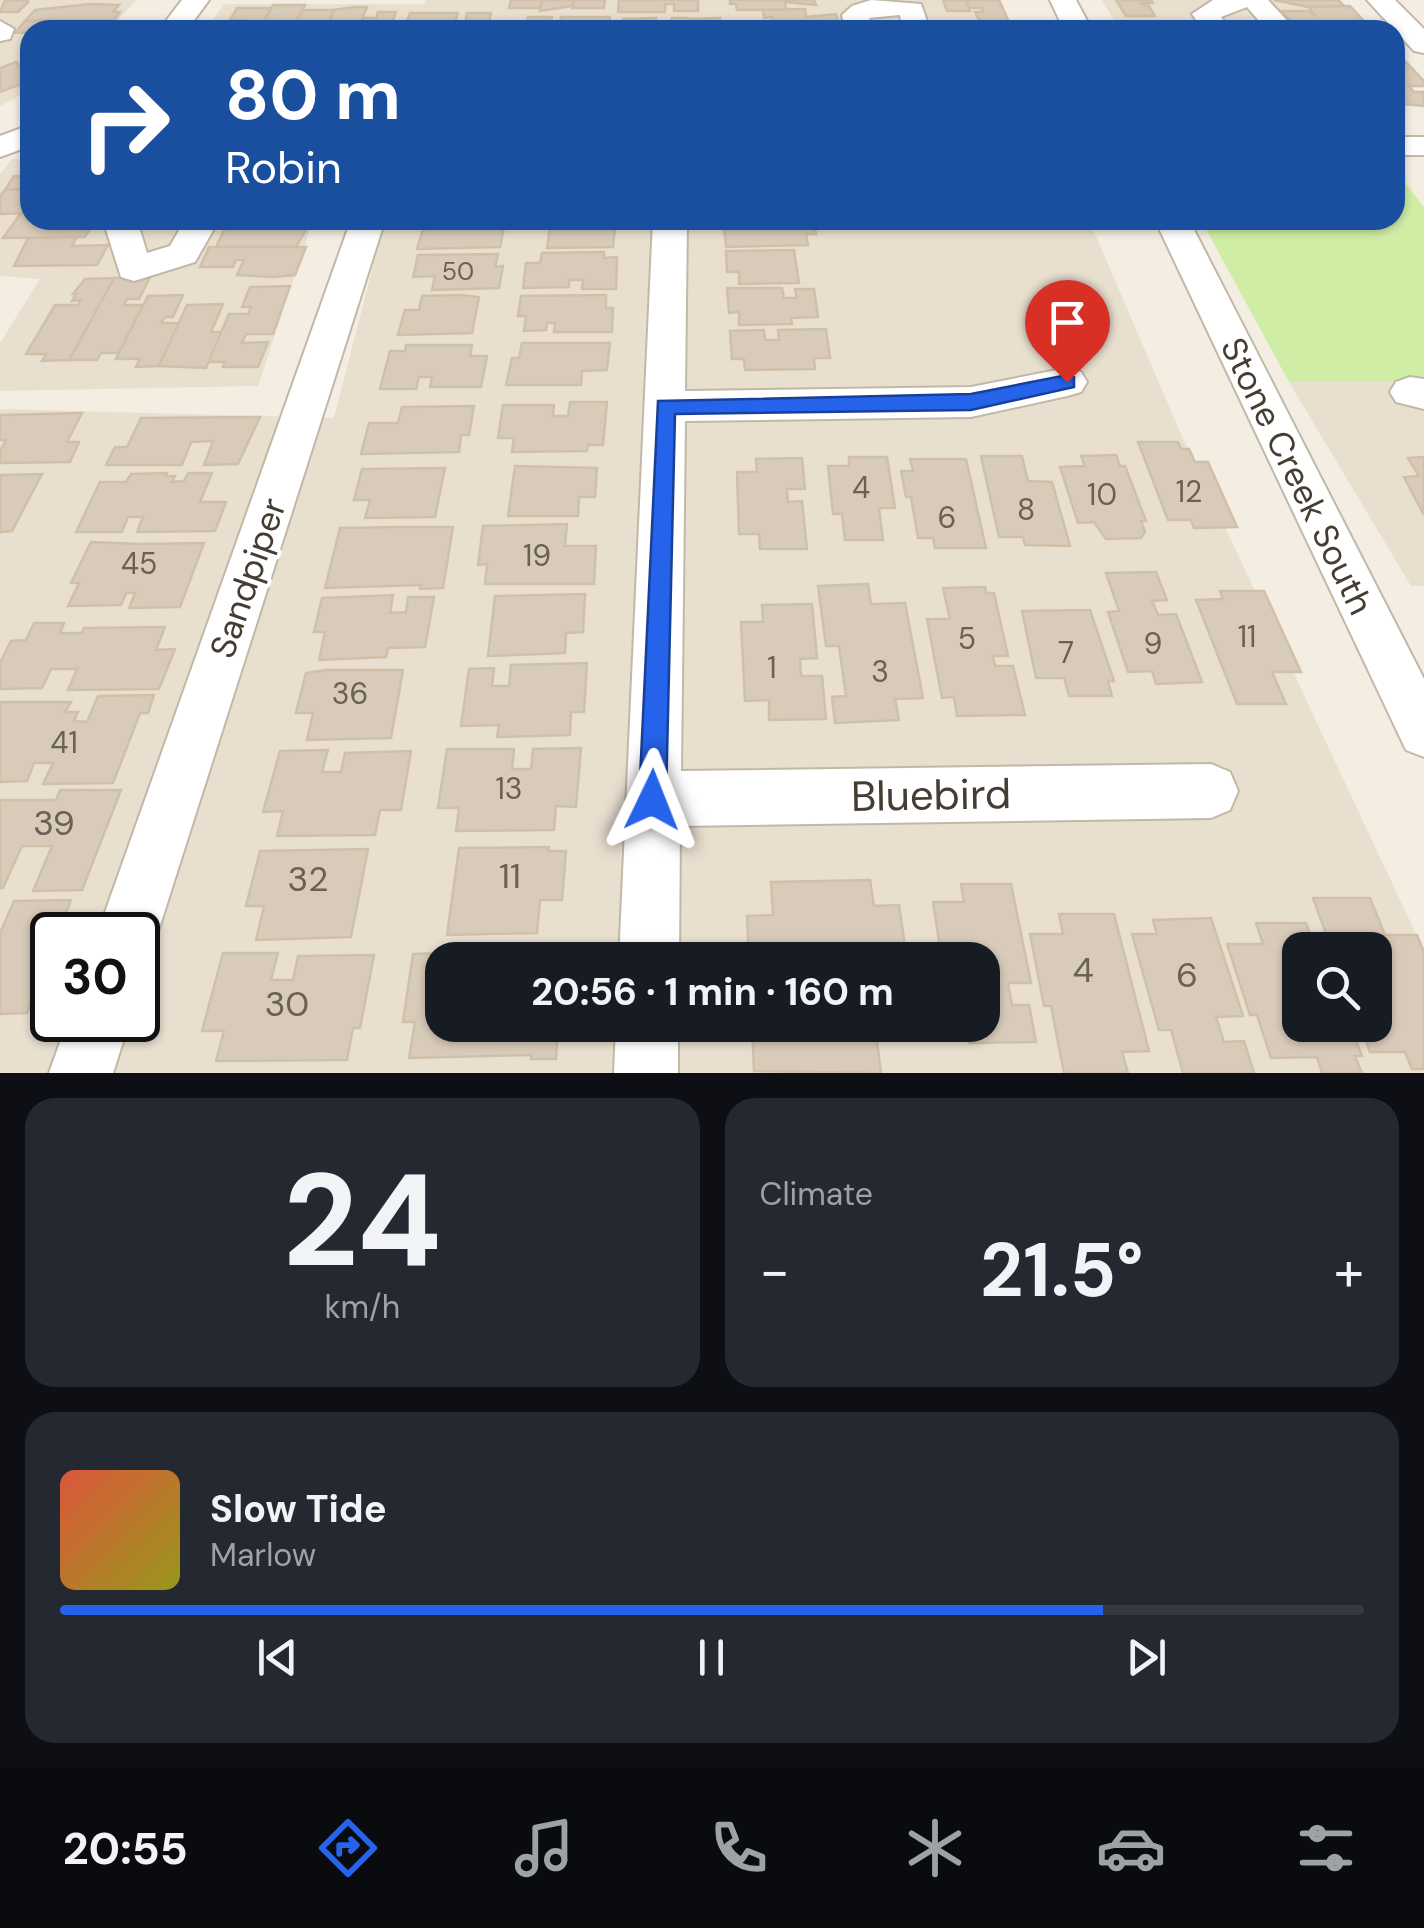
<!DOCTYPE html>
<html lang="en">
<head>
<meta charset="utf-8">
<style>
  :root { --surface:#171b24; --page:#242831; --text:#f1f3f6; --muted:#9ea1a6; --line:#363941; --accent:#2563eb }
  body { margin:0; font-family:"DM Sans",sans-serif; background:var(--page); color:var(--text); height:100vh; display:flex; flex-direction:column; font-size:38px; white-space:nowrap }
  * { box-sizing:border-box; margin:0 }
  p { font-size:32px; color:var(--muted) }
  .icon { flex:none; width:55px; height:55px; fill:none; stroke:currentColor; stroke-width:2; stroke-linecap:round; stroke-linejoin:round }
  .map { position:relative; height:1073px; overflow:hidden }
  .drawer { display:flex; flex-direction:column; gap:25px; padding:25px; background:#0d0f14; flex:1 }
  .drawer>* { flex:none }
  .top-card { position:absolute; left:20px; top:20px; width:1385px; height:210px; border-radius:30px; box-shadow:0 2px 8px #0004; background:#1a4fa0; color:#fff; overflow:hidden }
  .tools { position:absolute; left:1282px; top:932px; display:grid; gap:20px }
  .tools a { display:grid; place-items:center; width:110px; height:110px; border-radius:20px; background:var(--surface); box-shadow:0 2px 8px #0004; font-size:50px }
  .speed { position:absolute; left:30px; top:912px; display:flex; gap:20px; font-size:50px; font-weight:700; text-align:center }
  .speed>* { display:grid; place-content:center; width:130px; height:130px; border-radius:50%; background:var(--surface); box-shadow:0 2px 8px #0004; line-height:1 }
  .speed .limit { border:5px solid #111; border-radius:15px; background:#fff; color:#111 }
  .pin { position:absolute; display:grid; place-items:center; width:85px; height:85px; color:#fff; margin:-102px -42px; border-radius:50% 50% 50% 0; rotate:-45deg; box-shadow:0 0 10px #0007 }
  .pin .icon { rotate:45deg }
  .me { position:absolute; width:110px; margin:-55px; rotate:2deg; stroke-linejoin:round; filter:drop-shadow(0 0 8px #0008) }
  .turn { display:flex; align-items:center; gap:35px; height:210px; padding:0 40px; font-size:45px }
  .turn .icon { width:130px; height:130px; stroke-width:2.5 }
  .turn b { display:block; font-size:70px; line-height:85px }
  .big { font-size:75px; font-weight:700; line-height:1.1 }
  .drawer .widget { flex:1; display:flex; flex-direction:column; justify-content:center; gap:15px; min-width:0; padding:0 35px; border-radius:30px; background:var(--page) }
  .drawer .dial { align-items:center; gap:0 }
  .dial b { font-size:130px; line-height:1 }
  .song { display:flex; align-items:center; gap:30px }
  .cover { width:120px; height:120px; border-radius:15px; background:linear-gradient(135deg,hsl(10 70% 55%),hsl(60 70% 35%)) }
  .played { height:10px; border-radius:5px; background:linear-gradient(90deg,var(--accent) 80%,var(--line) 80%) }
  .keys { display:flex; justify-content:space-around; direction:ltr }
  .heat { display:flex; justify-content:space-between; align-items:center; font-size:55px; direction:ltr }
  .drawer .tiles { flex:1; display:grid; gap:25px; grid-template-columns:1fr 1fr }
  .widget:last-child { grid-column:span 2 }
  .trip { position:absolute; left:425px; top:942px; width:575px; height:100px; border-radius:30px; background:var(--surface); box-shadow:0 2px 8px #0004; font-weight:700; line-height:100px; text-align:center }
  .menu { display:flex; height:160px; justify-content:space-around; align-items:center; background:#090b0e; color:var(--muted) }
  .menu .icon { width:70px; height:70px }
  .menu .active { color:var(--accent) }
  .menu b { font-size:45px; color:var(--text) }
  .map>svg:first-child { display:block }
</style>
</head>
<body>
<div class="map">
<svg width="1424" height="1073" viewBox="0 0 1424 1073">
  <rect width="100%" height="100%" fill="#f3ede2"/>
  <g fill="#e8dfcf" fill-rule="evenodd">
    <polygon points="0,0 136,0 109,30 30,30 30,90 0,106"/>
    <polygon points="426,0 991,0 1005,30 206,30 224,4 424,4"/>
    <polygon points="1102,0 1340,0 1368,30 1120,30"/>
    <polygon points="12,159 30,159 30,220 313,220 258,386 0,391 0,343 40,279 0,276 0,174"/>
    <path d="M385 220H1089L1178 427 1424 951V1073H0V409L334 418ZM52 935H138V1020H52ZM1300 950H1375V1025H1300ZM442 960H982V1025H442Z"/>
    <polygon points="1289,382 1424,382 1424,586 1411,586"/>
  </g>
  <polygon fill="#cfeda5" points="1395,170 1424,207 1424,382 1289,382 1201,220 1395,220"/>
  <g fill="#d9cbb9" stroke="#d1c0a9" stroke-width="2.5">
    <polygon points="5,0 28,0 28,2 18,12 0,12"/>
    <polygon points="511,0 542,0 540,8 509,8"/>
    <polygon points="542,0 574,0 573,6 540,11"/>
    <polygon points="574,0 605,0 604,8 572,8"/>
    <polygon points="619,0 698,0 698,11 674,11 674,4 665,4 665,12 618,12"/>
    <polygon points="730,0 814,0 816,5 785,2 786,10 737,10 736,4 730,4"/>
    <polygon points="943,0 966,0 970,11 947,11"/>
    <polygon points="966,0 999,0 1009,22 980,22 975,12 983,12 982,8 969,8"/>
    <polygon points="1116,0 1151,0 1153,3 1140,3 1149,6 1155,16 1126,16"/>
    <polygon points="1274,0 1338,0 1344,6 1308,7"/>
    <polygon points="90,4 119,5 113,12 120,12 114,20 25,21 35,10"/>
    <polygon points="273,5 305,5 292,30 267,30 280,24 262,24"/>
    <polygon points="1350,6 1365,22 1292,23 1282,11 1307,11 1316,16 1308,7"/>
    <polygon points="354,7 367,7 360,24 351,25 349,30 325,30 334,10"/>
    <polygon points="237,8 271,8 259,30 224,30 227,24 244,24 247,20 230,20"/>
    <polygon points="805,9 806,17 836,14 839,25 773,26 772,17 764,18 763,10"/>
    <polygon points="302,10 334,10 325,30 293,29"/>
    <polygon points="378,12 396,12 390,28 357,30 363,18 376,18"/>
    <polygon points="410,13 458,13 455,22 465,22 467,13 491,13 488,25 482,25 481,30 432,30 434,24 405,28"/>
    <polygon points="528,17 552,17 550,26 560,26 561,17 610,17 608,30 525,30"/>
    <polygon points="656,18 655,30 620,30 623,19"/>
    <polygon points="672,18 688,18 688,30 655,30 655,23 671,23"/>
    <polygon points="720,18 720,30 688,30 688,19"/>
    <polygon points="100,20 93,30 15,33 25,21"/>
    <polygon points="1357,22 1363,30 1298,30 1292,23"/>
    <rect x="720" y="23" width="33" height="7"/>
    <polygon points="1169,23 1171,27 1202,30 1137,30 1133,24"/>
    <polygon points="1395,59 1403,59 1424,81 1424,86 1409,86 1414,92 1424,92 1424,106 1404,104 1395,93"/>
    <polygon points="16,62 30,75 30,81 0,92 0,68"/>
    <polygon points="30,166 30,189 5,190 14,176 23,176"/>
    <polygon points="30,189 30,213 0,214 0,196 5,190"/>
    <polygon points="21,213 30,213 30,220 96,220 85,237 3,238"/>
    <polygon points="435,220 505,223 500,247 417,249 423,229 432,229"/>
    <polygon points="551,220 604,220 604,227 615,227 613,247 547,248"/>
    <polygon points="738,220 813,220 816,234 806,234 808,245 726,247 724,227 739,227"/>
    <polygon points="311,221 296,247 216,247 225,228 263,228 266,222"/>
    <polygon points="77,237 72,246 108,245 97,265 14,266 28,238"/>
    <polygon points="209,247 306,247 295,275 273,277 237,275 244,260 236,260 233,267 200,267"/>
    <polygon points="794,250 799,283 739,284 739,272 727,272 726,251"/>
    <polygon points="604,252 604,258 617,257 616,289 582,289 583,280 569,280 569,287 523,288 526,263 540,263 542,253"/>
    <polygon points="498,254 495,267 503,266 499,288 432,290 435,276 413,277 418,255"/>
    <polygon points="150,277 139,299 127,299 124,305 143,305 119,353 101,353 97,360 69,360 114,278"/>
    <polygon points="114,278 69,360 42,361 46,354 26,354 55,305 78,305 81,300 72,301 76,294 73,294 85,279"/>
    <polygon points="290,286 273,334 246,334 242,343 268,342 258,367 223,367 225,362 208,362 229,314 248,314 251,307 242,307 250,287"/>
    <polygon points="727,288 782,288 784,298 797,298 795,289 814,289 818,317 791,318 792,324 739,325 739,312 729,313"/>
    <polygon points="183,295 173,317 165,317 161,323 179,323 159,366 136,367 140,359 116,359 148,296"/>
    <polygon points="460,295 479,297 472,333 398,335 405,310 419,310 422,296"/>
    <polygon points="606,295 606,308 613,308 612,332 554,332 555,323 547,323 546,330 524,331 526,316 518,316 521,296"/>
    <polygon points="223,304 211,332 221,332 206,368 159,366 187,305"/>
    <polygon points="826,329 830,358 814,358 815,369 745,370 744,359 732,359 730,331 764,330 765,340 779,340 778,330"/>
    <polygon points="522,343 610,343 607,370 582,371 581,385 506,385 512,358 519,358"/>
    <polygon points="406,345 472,345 470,356 487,356 481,387 430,387 432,377 419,377 416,389 380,389 390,351 405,351"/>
    <polygon points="570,402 607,402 603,445 588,445 587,451 512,452 514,438 498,438 503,405 554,405 553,416 568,416"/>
    <polygon points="474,406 469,435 461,435 459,452 361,454 369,423 398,423 402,407"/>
    <polygon points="82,413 67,442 79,442 70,462 0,463 0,451 6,440 0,440 0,415"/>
    <polygon points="260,417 238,464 204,465 213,441 191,442 182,465 106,465 115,447 127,447 141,418"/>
    <polygon points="1138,442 1178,442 1181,449 1189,449 1195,462 1208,462 1237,527 1194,528 1191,520 1168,520"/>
    <polygon points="1116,455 1120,466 1125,466 1146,521 1141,521 1145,532 1141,538 1106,539 1094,522 1078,523 1060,467 1085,466 1081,456"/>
    <polygon points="981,456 1022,456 1028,481 1052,482 1070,546 1025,545 1023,537 999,537"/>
    <polygon points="849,457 887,457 895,508 879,508 883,540 845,540 842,514 833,514 828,466 849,466"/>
    <polygon points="1424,457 1424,515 1404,477 1419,476 1408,458"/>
    <polygon points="802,458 805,489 787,489 788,502 802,501 807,549 760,549 759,534 739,534 737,472 757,472 756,459"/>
    <polygon points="910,459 966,459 986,548 935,548 933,538 918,538 911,497 906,497 901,471 913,471"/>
    <polygon points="515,466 597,468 595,497 579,497 578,516 508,516"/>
    <polygon points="445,468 435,517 365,518 370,500 354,500 362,469"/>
    <polygon points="167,473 166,476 175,476 172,482 184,481 188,473 212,473 200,502 226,502 215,531 137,532 143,517 128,517 122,532 76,532 100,482 126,482 131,474"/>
    <polygon points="42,474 12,531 0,532 0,475"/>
    <polygon points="567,524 565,546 596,546 594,584 485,584 487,564 478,565 483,526"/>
    <polygon points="398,527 453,527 443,588 420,589 421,585 325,588 340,528"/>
    <polygon points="91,542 141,544 204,543 180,607 129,608 135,593 126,593 121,605 68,606 79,583 71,583"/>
    <polygon points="1156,572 1167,600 1152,601 1158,615 1176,614 1202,682 1156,684 1152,671 1128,672 1108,612 1119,611 1106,573"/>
    <polygon points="868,584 871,604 905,603 923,698 895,699 899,720 835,723 832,697 846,696 839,646 826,646 818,586"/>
    <polygon points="985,587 986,593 994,593 1008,656 993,656 995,666 1013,666 1025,715 957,716 954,697 942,698 927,619 950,619 943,588"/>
    <polygon points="1220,591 1264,591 1301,672 1272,672 1286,704 1237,704 1196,600 1223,599"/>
    <polygon points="585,594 583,632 566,633 565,653 488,656 495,596"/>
    <polygon points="393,595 390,613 406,612 408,597 434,597 425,647 388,648 386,657 319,660 325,632 314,632 322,598"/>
    <polygon points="812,604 817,658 800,659 801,676 822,676 826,719 769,720 769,700 745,701 741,622 763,622 762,605"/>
    <polygon points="1090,610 1114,681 1108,681 1112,696 1069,696 1064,678 1036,678 1022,611"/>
    <polygon points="34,623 64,623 60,633 82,633 84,628 165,627 156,650 175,649 159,689 68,690 77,669 51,669 42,688 0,689 0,663 11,641 26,640"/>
    <polygon points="587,663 584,712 571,712 570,735 497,737 499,725 461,726 469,669 494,668 492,686 509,686 511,665"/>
    <polygon points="326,670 403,670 391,738 307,740 313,713 296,713 306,673"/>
    <polygon points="154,695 148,713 140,713 113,783 43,784 53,763 34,763 27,781 0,782 0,702 71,702 65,712 78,712 74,721 87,722 98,696"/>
    <polygon points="581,748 576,807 556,806 554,830 456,831 459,808 438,808 447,749 514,749 512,769 531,769 533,749"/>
    <polygon points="328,750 322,772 341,772 345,753 411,751 401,810 380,810 375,835 277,836 283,811 263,812 280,751"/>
    <polygon points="60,790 121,790 82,890 33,891 52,846 22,846 3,888 0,888 0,800 56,800"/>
    <polygon points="549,847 548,851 566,851 562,900 540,900 537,933 447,935 459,848"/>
    <polygon points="368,849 351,937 256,940 264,906 246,906 260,851"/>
    <polygon points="870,880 874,906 899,905 907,960 830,960 829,949 807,950 807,960 749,960 747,916 773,915 771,882"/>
    <polygon points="961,884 1011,884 1031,983 1008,983 1012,1005 1029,1005 1036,1042 969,1043 966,1025 982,1025 982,960 942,960 933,902 964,902"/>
    <polygon points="1313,898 1370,898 1385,935 1417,935 1424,952 1424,1069 1412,1069 1405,1052 1370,1052 1360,1025 1375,1025 1375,950 1332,950"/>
    <polygon points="71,900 57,935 52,935 52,947 27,1013 0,1014 0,933 14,901"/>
    <polygon points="1059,914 1114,914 1149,1051 1122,1052 1128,1073 1064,1073 1051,1006 1044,1006 1030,934 1063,934"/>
    <polygon points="1211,918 1243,1016 1216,1017 1224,1042 1244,1041 1254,1073 1183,1073 1171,1030 1159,1030 1132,934 1157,934 1153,920"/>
    <polygon points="1256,923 1306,923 1314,945 1320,945 1322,950 1300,950 1300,1025 1350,1025 1362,1056 1355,1056 1362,1073 1322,1073 1317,1057 1271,1058 1257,1015 1250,1015 1227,944 1263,944"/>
    <polygon points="524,950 523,960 442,960 442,1025 558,1025 556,1059 531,1059 532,1055 409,1058 415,1022 403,1022 413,954"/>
    <polygon points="223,953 278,953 271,980 293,980 298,956 374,955 360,1028 353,1028 347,1060 216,1061 224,1031 202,1031"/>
    <polygon points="752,1025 875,1025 881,1073 754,1071"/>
  </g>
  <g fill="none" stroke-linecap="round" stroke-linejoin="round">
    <g stroke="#c2b8a7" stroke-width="4">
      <g id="minor">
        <polygon points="182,0 209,0 187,30 159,30"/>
        <polygon points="871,0 921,4 930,30 902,30 900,15 869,18 873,30 845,30 842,15 852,6"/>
        <polygon points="1050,0 1076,0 1092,30 1064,30"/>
        <polygon points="1213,0 1268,0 1296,30 1267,30 1247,7 1221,17 1231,30 1203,30 1192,14"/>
        <polygon points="1367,0 1395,0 1424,29 1424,53 1414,51"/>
        <polygon points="0,21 14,29 10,39 0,41"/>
        <polygon points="30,125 30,146 0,157 0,136"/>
        <rect x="1395" y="137" width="29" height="18"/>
        <polygon points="103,220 137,220 147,253 170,246 185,220 219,220 195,262 134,281 121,277"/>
        <polygon points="351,220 385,220 157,935 148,956 138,960 138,935 97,935"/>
        <polygon points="653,220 687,220 685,391 971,387 1067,368 1081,372 1087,382 1081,392 1067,396 971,417 685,421 681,771 1211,764 1230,772 1238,791 1230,810 1211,818 680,826 679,960 619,960"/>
        <polygon points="1155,220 1189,220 1424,679 1424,757 1406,750"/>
        <polygon points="1410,377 1424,379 1424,409 1396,402 1390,392 1396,382"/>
        <polygon points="68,1020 130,1020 113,1073 49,1073"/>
        <polygon points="616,1025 678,1025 678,1073 614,1073"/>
      </g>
    </g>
    <use href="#minor" fill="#fff" fill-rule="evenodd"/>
  </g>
  <polygon fill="#2563eb" stroke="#184099" stroke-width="2.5" points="1067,375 1074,377 1074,387 971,410 675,414 666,800 662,809 652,813 643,809 639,800 658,401 971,394"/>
  <g text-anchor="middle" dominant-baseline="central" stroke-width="8" stroke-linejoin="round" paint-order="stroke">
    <g font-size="25" fill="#6a6054">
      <text x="458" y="271">50</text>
    </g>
    <g font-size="30" fill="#6a6054">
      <text x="861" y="487">4</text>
      <text x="1189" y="491">12</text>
      <text x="1102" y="494">10</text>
      <text x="1026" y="509">8</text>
      <text x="947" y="517">6</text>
      <text x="537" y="555">19</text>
      <text x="139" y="563">45</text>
      <text x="1247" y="636">11</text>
      <text x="967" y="638">5</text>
      <text x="1153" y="643">9</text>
      <text x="1066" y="652">7</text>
      <text x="772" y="667">1</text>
      <text x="880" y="671">3</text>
      <text x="350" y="693">36</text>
      <text x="64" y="742">41</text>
      <text x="509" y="788">13</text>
    </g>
    <g font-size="35" fill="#453d32" stroke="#fff">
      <text transform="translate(1297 476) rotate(64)">Stone Creek South</text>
      <text transform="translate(248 578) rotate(-71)">Sandpiper</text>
    </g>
    <g font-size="35" fill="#6a6054">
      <text x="54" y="823">39</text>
      <text x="510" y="876">11</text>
      <text x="308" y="879">32</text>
      <text x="1083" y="970">4</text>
      <text x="1187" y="975">6</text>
      <text x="287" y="1004">30</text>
    </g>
    <g font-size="42" fill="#453d32" stroke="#fff">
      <text transform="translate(931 795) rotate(-1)">Bluebird</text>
    </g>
  </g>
</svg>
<div class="tools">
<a><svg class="icon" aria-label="search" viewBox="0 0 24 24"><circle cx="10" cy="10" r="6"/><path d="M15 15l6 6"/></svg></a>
</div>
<div class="speed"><div class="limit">30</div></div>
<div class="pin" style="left:1067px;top:382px;background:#d93025"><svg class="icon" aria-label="arrive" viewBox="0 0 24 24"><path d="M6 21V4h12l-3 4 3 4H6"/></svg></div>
<svg class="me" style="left:652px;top:800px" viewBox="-20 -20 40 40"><path d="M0-17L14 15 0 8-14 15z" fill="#2563eb" stroke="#fff" stroke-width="4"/></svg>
<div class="trip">20:56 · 1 min · 160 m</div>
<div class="top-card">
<div class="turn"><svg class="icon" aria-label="right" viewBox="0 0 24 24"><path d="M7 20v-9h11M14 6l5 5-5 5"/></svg><div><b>80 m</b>Robin</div></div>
</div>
</div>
<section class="drawer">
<div class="tiles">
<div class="widget dial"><b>24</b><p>km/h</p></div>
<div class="widget"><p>Climate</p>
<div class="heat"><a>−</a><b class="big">21.5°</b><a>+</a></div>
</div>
<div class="widget">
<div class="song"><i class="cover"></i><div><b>Slow Tide</b><p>Marlow</p></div></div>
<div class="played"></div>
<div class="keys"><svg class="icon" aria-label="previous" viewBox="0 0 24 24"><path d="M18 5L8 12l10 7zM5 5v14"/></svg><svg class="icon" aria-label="pause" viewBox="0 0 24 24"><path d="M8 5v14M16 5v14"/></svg><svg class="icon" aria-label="next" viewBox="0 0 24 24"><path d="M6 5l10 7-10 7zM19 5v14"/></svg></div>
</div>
</div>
</section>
<nav class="menu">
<b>20:55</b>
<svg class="icon active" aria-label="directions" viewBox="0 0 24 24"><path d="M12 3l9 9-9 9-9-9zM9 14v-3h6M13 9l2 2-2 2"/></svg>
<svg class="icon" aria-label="music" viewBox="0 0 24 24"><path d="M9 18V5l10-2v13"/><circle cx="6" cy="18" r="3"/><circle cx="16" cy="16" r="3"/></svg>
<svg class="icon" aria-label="phone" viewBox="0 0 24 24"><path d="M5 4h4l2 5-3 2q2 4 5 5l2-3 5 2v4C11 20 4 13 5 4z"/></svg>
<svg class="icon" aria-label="climate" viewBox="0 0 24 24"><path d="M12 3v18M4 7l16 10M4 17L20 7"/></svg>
<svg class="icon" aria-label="car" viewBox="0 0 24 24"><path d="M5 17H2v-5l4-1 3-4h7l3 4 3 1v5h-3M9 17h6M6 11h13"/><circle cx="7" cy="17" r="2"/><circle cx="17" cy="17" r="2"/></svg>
<svg class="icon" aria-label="filters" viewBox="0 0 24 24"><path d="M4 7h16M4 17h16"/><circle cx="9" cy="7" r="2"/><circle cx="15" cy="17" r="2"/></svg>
</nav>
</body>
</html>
